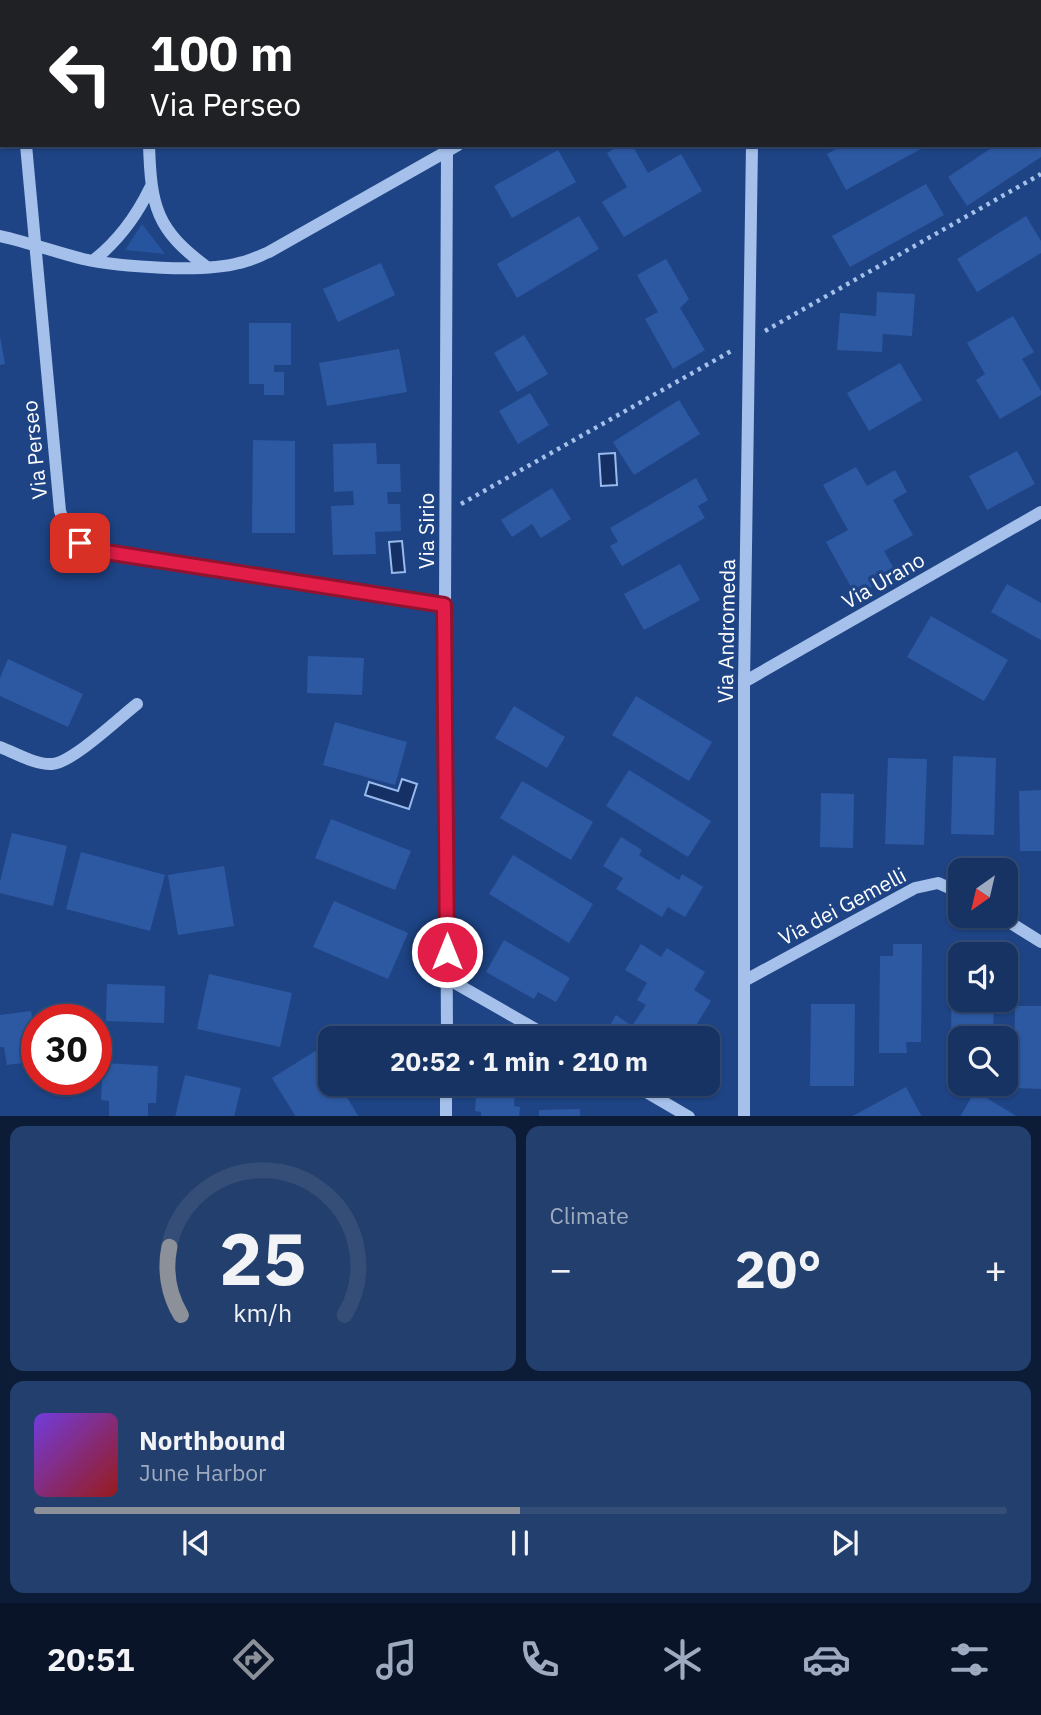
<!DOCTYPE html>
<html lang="en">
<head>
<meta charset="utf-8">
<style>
  :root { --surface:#163364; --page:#233f6d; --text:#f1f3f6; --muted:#9eaabf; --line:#354e78; --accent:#8c9099 }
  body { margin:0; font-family:"IBM Plex Sans",sans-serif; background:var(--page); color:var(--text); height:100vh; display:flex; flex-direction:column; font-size:26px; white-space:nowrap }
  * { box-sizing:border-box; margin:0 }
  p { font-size:23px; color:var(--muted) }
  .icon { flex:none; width:38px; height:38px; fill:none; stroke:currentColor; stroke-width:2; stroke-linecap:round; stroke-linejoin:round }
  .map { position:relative; height:1116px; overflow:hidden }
  .panel { display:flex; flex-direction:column; gap:10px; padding:10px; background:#0c1c37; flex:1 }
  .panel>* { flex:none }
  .top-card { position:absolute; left:0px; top:0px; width:1041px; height:147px; box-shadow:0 2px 5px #0004,0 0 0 2px var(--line); background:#202124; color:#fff; overflow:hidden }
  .needle { width:46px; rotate:214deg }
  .tools { position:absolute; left:948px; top:858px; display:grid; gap:14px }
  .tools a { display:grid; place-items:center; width:70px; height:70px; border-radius:14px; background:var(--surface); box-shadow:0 2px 5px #0004,0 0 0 2px var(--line); font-size:35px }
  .speed { position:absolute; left:21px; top:1004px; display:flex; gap:14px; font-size:35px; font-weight:700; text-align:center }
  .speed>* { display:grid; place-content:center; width:91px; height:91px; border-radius:50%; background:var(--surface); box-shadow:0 2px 5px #0004,0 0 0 2px var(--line); line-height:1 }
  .speed .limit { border:10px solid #d22; background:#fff; color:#111 }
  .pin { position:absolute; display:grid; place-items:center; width:60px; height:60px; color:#fff; margin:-30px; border-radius:14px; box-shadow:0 4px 10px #0006 }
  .me { position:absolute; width:77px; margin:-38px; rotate:0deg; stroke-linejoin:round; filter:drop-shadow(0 0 5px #0008) }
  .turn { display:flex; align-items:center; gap:24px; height:147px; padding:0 35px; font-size:32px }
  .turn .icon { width:91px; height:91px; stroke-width:2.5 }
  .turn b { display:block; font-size:49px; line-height:60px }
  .big { font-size:52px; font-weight:700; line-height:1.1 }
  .panel .widget { flex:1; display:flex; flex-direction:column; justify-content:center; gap:10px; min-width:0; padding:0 24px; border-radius:14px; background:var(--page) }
  .panel .dial { align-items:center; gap:0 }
  .dial svg { height:182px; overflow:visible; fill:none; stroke:var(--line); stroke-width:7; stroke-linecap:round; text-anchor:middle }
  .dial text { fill:var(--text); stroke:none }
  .song { display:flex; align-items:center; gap:21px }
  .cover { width:84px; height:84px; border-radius:10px; background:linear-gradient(135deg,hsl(260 70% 55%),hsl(0 70% 35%)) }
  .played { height:7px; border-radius:4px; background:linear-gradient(90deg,var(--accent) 50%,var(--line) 50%) }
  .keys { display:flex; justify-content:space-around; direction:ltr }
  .heat { display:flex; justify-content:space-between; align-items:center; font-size:38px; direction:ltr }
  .panel .tiles { flex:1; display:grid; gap:10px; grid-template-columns:1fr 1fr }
  .widget:last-child { grid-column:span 2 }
  .trip { position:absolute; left:318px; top:1026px; width:402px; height:70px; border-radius:14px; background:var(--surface); box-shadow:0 2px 5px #0004,0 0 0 2px var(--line); font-weight:700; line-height:70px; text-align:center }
  .menu { display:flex; height:112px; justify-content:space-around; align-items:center; background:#091428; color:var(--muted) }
  .menu .icon { width:49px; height:49px }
  .menu .on { color:var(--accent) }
  .menu b { font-size:32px; color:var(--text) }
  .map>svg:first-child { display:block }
</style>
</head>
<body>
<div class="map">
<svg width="1041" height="1117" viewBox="0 0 1041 1117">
  <rect width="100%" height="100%" fill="#1e4485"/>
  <polygon fill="#27549e" points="142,224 165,254 125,250"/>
  <g fill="#143064" stroke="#99baec" stroke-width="2">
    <polygon points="615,453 617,485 601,486 599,454"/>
    <polygon points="402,541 405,572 392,573 389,542"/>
    <polygon points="402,779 417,784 409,809 365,795 369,782 398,791"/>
  </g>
  <g fill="#2d59a3">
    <polygon points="620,145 632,145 648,173 681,154 702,191 624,237 602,202 627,187 607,153"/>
    <polygon points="843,145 928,145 846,190 827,154"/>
    <polygon points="996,145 1041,145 1041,157 967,206 948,177"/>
    <polygon points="558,150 576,182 512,218 494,186"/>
    <polygon points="926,184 944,215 850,267 832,236"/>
    <polygon points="579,216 599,249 517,298 497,264"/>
    <polygon points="1026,216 1041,241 1041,253 977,292 957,259"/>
    <polygon points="666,259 689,299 680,308 705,350 673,369 645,319 658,312 637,275"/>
    <polygon points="381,263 395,295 338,322 323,289"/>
    <polygon points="877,292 915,294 912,336 883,334 882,352 837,350 840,313 876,316"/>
    <polygon points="1013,316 1034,352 1022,359 1041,391 1041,395 1000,419 976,380 985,374 967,343"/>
    <polygon points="249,323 291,323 291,365 274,365 274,372 284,372 284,395 264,395 264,384 249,384"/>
    <polygon points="524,335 548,374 517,392 494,353"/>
    <polygon points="0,336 5,364 0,365"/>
    <polygon points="399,349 407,392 327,406 319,363"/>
    <polygon points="900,363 922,400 869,431 847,393"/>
    <polygon points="530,393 549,425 518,444 499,411"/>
    <polygon points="679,400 700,434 634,475 613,442"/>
    <polygon points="253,440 295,441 295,533 252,533"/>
    <polygon points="376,443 377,464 400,464 401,492 387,492 388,504 400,504 401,531 375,532 376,554 333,555 331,506 354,505 353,491 334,492 333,444"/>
    <polygon points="1017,451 1035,484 987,510 969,476"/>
    <polygon points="856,467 867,486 895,470 907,492 893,500 913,535 884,551 897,574 856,596 826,542 848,530 823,485"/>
    <polygon points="696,478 708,500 698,506 705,518 622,566 610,546 618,542 610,528"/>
    <polygon points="552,488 571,519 541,538 532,524 512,537 501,520"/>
    <polygon points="680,564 700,600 644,630 624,594"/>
    <polygon points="1007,584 1041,603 1041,640 991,612"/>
    <polygon points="931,616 1008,660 984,701 907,657"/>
    <polygon points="308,656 364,658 362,695 307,693"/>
    <polygon points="8,659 83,694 68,727 0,696 0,678"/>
    <polygon points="636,696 712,742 689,781 612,735"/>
    <polygon points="514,706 565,737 547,768 495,738"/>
    <polygon points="335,722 407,742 395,785 323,765"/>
    <polygon points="953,756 996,758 994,835 951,834"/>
    <polygon points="888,758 927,759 924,845 885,844"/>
    <polygon points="629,770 711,821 688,857 606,806"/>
    <polygon points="522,781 593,822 571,860 500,818"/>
    <polygon points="1041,790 1041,851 1020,851 1019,791"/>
    <polygon points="821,793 854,794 853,848 820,847"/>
    <polygon points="331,819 411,851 395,890 315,858"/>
    <polygon points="12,833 67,846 53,906 0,893 0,882"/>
    <polygon points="621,837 642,850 639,855 679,880 682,874 703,887 685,917 668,907 662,917 616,889 623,878 603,866"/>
    <polygon points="81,852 165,875 150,931 66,909"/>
    <polygon points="513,855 593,904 569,943 489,894"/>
    <polygon points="224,866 234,926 178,935 168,875"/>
    <polygon points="334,901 408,933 388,979 313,947"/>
    <polygon points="504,940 570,978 556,1002 538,992 534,999 486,972"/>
    <polygon points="641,944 661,957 667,948 705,972 694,990 711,1001 690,1035 695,1038 619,1038 607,1030 616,1015 632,1026 646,1005 637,1000 647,983 625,970"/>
    <polygon points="893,944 922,944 921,1042 906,1042 907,1053 879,1053 880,956 893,956"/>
    <polygon points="209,974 292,993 280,1047 197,1029"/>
    <polygon points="952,974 961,974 961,999 994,999 993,1036 951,1034"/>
    <polygon points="107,984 165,986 164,1023 106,1021"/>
    <polygon points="811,1004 855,1004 854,1086 810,1086"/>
    <polygon points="1015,1006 1041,1006 1041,1089 1014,1088"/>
    <polygon points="31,1011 33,1025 37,1025 37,1061 7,1065 4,1047 0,1047 0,1015"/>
    <polygon points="317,1050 331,1071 331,1083 338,1083 359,1117 296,1117 272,1078"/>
    <polygon points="103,1063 158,1066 156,1103 148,1103 148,1117 109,1117 109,1101 101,1100"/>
    <polygon points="185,1075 241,1088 234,1117 175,1117"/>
    <polygon points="38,1080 68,1080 69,1081 39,1085"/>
    <polygon points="477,1083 515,1083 514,1106 520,1107 519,1117 481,1117 481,1112 475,1111"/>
    <polygon points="906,1087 922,1117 851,1117"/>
    <polygon points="975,1091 1018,1117 960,1117"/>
    <polygon points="580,1109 580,1117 539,1117 539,1110"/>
  </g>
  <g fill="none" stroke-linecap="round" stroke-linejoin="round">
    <g stroke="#a5c0ea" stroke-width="4.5" stroke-dasharray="3.5 5" stroke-linecap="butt">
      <polyline points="765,331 1041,174"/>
      <polyline points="461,504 733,350"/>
    </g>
    <g stroke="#a5c0ea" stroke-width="12">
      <polyline points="14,0 15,2"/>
      <polyline points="149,2 149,0"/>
      <polyline points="400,2 404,0"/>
      <polyline points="712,2 715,0"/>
      <polyline points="753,2 753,0"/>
      <path d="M26 145 60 511C67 535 81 546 106 552L445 605"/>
      <path d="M149 145C151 206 156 230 207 267"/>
      <path d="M0 236C28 242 55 252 83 259 120 267 203 273 239 263 250 261 259 256 269 252L458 145"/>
      <path d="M94 260C119 240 136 217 150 188"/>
      <polyline points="744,682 1041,512"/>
      <path d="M0 747C16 753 35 765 52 764 72 763 119 718 137 704"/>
      <polyline points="998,915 1041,942"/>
      <polyline points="448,979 551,1038"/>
      <polyline points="744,981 915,888 938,883 961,893"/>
      <polyline points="447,1038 445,605 447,151"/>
      <polyline points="631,1083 689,1117"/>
      <polyline points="446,1117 446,1083"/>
      <polyline points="744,1117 744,682 752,145"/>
    </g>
  </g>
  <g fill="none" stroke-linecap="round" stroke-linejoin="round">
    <g stroke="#92132f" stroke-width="18">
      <polyline id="route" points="80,543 106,552 444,605 447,952"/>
    </g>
    <use href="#route" stroke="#e11d48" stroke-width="12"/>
  </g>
  <g text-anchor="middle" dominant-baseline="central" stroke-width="7" stroke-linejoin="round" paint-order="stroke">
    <g font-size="21" fill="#fff" stroke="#1e4485">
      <text transform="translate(34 450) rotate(-96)">Via Perseo</text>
      <text transform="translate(426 531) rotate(-90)">Via Sirio</text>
      <text transform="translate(883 580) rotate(-30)">Via Urano</text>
      <text transform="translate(726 631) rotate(-89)">Via Andromeda</text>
      <text transform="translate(842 906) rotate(-28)">Via dei Gemelli</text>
    </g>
  </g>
</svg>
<div class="tools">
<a><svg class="needle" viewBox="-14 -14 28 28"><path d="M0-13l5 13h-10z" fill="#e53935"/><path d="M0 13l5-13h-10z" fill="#9eaabf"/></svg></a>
<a><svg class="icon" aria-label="sound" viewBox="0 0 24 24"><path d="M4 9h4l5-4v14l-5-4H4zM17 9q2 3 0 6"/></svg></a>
<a><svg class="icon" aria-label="search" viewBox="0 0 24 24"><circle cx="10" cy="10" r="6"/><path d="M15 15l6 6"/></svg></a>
</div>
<div class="speed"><div class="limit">30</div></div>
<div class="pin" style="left:80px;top:543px;background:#d93025"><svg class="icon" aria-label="arrive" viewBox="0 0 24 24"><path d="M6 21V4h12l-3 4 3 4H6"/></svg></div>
<svg class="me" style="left:447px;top:952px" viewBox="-20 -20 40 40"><circle r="17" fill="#e11d48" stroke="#fff" stroke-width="3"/><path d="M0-11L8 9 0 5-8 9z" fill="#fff"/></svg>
<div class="trip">20:52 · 1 min · 210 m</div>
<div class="top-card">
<div class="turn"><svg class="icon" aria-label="left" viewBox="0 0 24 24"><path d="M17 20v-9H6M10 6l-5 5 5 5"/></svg><div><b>100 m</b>Via Perseo</div></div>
</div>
</div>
<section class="panel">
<div class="tiles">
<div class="widget dial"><svg viewBox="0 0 100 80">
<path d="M14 69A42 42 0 1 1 86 69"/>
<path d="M14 69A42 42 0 0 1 9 39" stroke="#8c9099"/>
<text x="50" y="56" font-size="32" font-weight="700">25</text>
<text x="50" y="72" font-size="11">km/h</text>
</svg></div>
<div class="widget"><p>Climate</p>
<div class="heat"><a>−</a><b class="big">20°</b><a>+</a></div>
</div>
<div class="widget">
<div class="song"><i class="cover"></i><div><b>Northbound</b><p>June Harbor</p></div></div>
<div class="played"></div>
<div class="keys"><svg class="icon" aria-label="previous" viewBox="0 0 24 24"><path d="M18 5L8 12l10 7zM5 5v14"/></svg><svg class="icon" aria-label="pause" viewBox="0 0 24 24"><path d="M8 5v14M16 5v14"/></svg><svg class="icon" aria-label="next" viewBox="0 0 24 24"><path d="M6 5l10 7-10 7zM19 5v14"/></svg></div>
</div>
</div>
</section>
<nav class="menu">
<b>20:51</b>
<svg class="icon on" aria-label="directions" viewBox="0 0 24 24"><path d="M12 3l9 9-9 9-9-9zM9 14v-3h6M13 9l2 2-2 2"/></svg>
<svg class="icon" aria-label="music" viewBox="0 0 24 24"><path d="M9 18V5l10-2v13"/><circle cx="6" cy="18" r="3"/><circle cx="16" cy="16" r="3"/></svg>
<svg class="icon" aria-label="phone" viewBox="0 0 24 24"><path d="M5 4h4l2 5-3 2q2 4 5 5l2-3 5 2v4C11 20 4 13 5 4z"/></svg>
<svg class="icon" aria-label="climate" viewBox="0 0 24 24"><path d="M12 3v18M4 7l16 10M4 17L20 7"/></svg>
<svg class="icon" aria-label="car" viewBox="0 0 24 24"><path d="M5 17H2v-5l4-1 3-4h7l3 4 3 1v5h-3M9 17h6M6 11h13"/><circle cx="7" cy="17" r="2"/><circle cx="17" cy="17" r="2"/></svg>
<svg class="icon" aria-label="filters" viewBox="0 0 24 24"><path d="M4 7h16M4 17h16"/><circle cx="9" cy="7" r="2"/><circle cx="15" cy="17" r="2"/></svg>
</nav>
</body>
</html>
